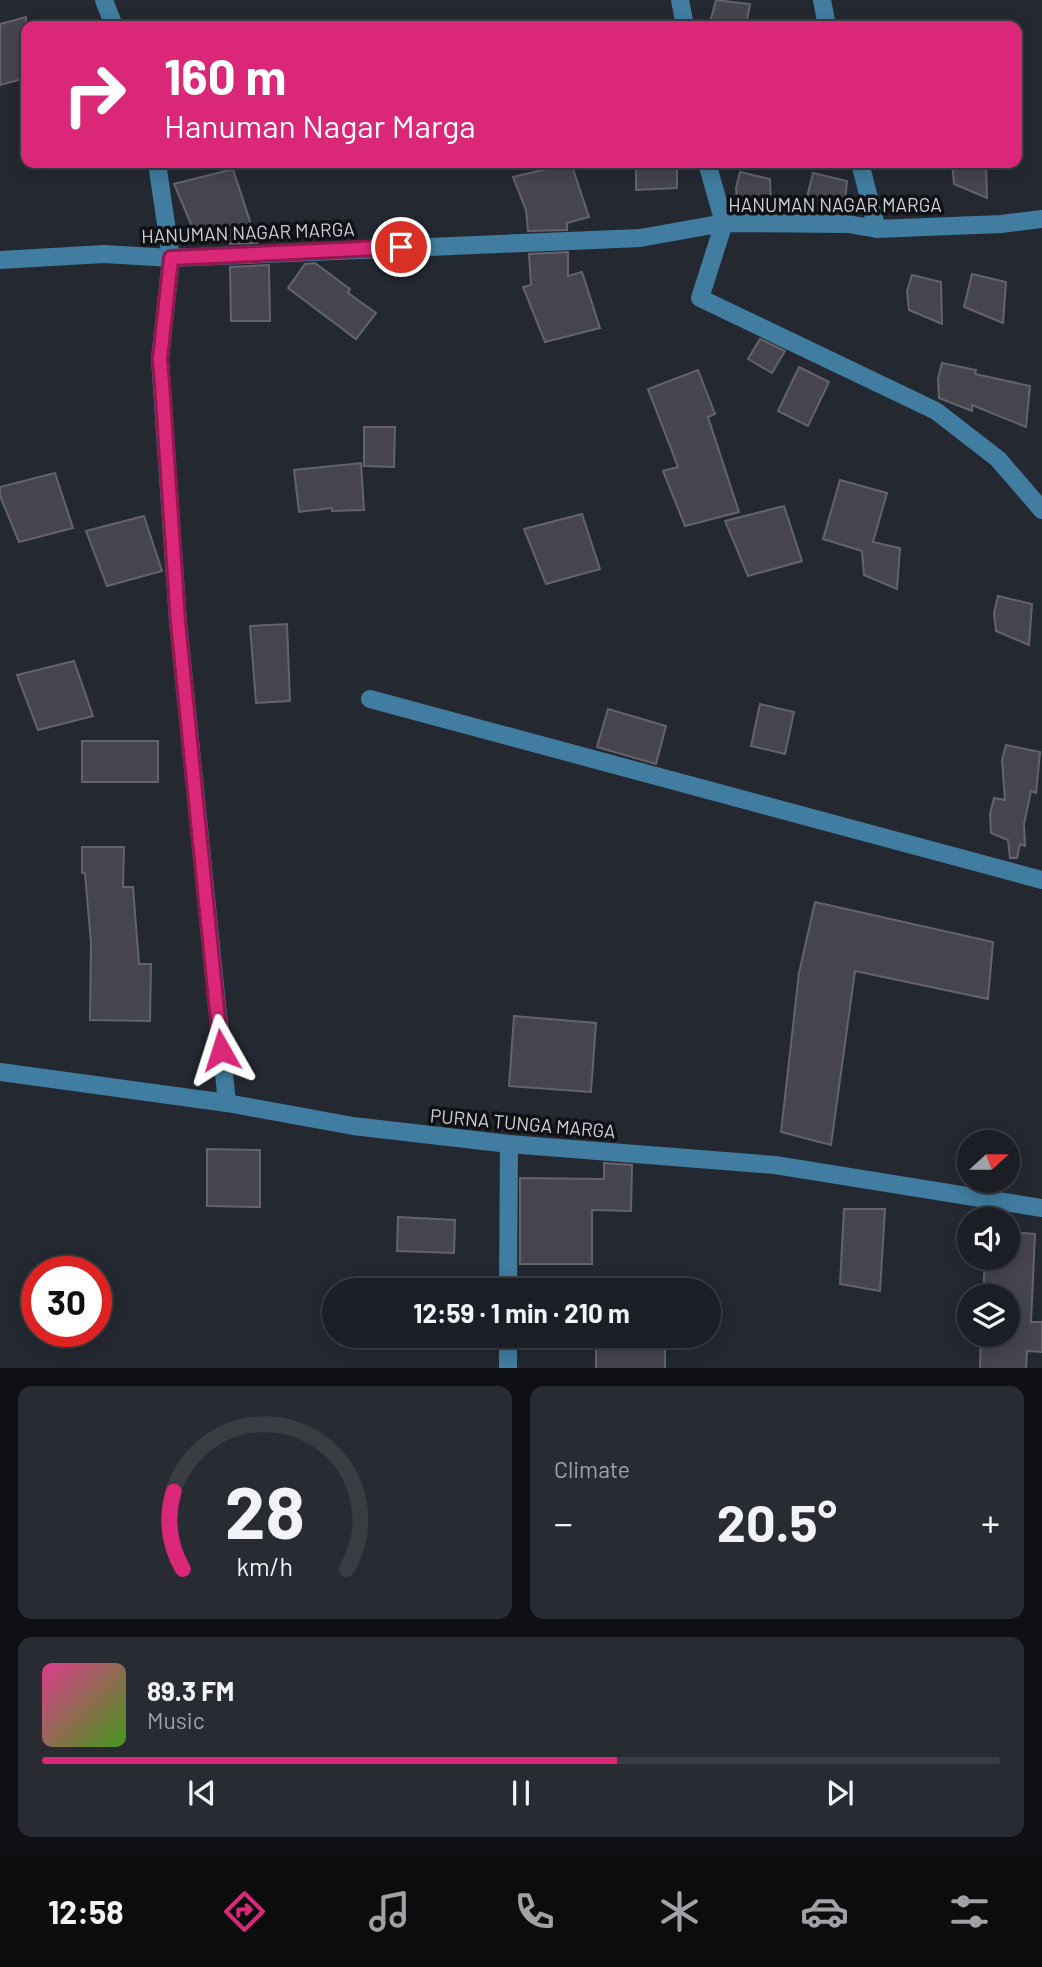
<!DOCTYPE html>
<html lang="en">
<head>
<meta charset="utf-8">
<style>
  :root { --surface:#1b1e24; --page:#282b31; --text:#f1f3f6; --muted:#a0a2a6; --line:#393c41; --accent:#db2777 }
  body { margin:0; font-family:Barlow,sans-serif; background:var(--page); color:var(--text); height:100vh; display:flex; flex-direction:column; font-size:26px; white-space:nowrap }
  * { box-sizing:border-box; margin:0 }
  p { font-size:23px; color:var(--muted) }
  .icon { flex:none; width:38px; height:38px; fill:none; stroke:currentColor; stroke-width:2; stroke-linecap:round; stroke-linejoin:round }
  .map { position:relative; height:1368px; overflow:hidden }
  .panel { display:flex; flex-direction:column; gap:18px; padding:18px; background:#0f1014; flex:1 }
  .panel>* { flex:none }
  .banner { position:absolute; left:21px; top:21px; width:1001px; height:147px; border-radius:14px; box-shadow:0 4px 18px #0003,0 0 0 2px var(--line); background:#db2777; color:#fff; overflow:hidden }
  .needle { width:46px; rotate:69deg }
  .controls { position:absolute; left:957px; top:1130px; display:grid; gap:14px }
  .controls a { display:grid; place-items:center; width:63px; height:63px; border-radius:50%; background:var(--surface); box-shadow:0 4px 18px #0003,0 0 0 2px var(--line); font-size:35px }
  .speed { position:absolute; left:21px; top:1256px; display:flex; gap:14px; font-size:35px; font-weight:700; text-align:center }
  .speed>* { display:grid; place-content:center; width:91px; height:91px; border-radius:50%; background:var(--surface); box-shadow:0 4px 18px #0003,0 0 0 2px var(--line); line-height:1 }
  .speed .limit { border:10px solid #d22; background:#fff; color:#111 }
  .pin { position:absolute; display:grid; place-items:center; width:60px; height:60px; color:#fff; margin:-30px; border:4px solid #fff; border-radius:50%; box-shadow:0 2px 7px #0007 }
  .me { position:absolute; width:77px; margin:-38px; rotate:354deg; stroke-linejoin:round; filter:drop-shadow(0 0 5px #0008) }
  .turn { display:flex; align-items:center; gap:24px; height:147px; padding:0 28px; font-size:32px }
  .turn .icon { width:91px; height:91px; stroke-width:2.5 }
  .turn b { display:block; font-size:49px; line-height:60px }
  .big { font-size:52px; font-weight:700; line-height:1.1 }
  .panel .tile { flex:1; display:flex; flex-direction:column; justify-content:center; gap:10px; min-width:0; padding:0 24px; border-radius:14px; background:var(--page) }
  .panel .dial { align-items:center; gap:0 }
  .dial svg { height:182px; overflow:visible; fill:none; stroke:var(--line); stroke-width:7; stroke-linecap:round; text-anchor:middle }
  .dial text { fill:var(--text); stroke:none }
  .song { display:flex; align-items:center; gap:21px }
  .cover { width:84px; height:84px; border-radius:10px; background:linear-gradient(135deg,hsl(330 70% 55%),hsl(100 70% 35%)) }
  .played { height:7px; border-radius:4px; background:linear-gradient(90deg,var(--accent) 60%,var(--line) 60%) }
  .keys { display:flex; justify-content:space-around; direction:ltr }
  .heat { display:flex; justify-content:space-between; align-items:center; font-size:38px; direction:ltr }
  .panel .tiles { flex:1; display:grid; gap:18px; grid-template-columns:1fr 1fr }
  .tile:last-child { grid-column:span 2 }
  .trip { position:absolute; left:322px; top:1278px; width:399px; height:70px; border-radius:35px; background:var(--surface); box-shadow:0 4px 18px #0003,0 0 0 2px var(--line); font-weight:700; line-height:70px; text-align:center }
  .tabs { display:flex; height:112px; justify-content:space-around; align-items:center; background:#0b0c0e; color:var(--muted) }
  .tabs .icon { width:49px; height:49px }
  .tabs .on { color:var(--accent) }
  .tabs b { font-size:32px; color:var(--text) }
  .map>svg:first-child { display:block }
</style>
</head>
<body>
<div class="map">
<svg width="1042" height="1369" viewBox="0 0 1042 1369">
  <rect width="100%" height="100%" fill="#242830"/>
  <g fill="#46454e" stroke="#64636c" stroke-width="2">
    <polygon points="716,0 750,4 746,26 709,26"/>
    <polygon points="26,17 26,78 0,85 0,24"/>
    <polygon points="571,163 589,217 567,223 567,230 528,231 526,210 513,177"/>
    <polygon points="636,163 677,163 677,188 636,190"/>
    <polygon points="952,163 986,163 987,198 954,184"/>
    <polygon points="233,169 257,243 230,244 230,230 197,238 174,184"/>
    <polygon points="740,172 770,179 771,212 750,212 738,207 736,188"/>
    <polygon points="813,173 847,181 844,213 822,212 805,205"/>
    <polygon points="568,252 568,276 582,272 600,328 545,342 523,287 531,285 529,254"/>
    <polygon points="315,263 350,289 348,293 376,313 356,339 288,288 305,264"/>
    <polygon points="269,265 270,321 231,321 230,267"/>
    <polygon points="972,274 1006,282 1003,323 964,307"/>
    <polygon points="912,275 941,282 942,324 909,310 907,291"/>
    <polygon points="760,339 785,351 772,373 748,359"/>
    <polygon points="942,363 976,370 975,374 1030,386 1026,427 972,405 972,411 939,398 938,379"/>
    <polygon points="799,367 829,382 808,426 778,411"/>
    <polygon points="698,370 715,414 708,417 739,512 685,526 663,471 678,467 648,389"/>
    <polygon points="364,427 395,427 394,467 364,466"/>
    <polygon points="361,463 364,510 332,511 332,508 299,512 294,470"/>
    <polygon points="55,473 73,528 19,542 0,496 0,487"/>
    <polygon points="840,480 887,493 873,542 900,548 897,589 864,575 862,551 823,539"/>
    <polygon points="784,506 802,561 748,576 725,521"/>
    <polygon points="582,514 600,569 546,584 524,529"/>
    <polygon points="144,516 162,571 107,586 86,531"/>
    <polygon points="998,596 1032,604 1029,645 996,631 994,613"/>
    <polygon points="287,624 290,701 256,703 250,626"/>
    <polygon points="74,661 93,716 38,730 17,675"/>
    <polygon points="760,704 794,712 785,754 751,746"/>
    <polygon points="608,709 666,726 656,764 597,747"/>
    <rect x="82" y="741" width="76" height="41"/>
    <polygon points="1006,745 1040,752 1036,793 1031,791 1024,824 1025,846 1020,844 1017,858 1010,858 1008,840 991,833 990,814 994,798 1005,800 1002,760"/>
    <polygon points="82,847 124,847 123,887 133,887 139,964 151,964 150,1021 90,1020 91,943 85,873 82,873"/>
    <polygon points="815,902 993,942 988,999 855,971 831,1145 781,1132 799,973"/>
    <polygon points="514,1016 596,1023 591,1092 509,1086"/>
    <polygon points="207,1149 260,1150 260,1207 207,1206"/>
    <polygon points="604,1163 632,1165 631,1211 592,1210 592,1264 520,1264 520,1178 604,1179"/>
    <polygon points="844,1209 885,1209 880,1291 840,1284"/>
    <polygon points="398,1217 455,1220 454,1253 397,1251"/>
    <polygon points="1008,1232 1035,1234 1031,1322 1042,1322 1042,1352 1027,1351 1026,1369 980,1369 981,1335 1008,1335 1008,1297 983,1297 985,1258 1008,1258"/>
    <rect x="596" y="1335" width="69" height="34"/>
  </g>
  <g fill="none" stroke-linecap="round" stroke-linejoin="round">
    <g stroke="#407da0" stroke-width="18">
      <polyline points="104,0 114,26"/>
      <polyline points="680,0 685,26"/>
      <polyline points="822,0 827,26"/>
      <polyline points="157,163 171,258 160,359 178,622 227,1103"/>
      <polyline points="707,163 724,223 700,298 936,411 998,459 1042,510"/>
      <polyline points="860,163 877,229"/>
      <polyline points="0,260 104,254 171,258 640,238 724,223 848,224 877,229 1001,224 1042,219"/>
      <polyline points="370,699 1042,880"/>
      <polyline points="0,1072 227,1103 353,1126 509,1144 775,1165 1042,1208"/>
      <polyline points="508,1290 509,1144"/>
      <polyline points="508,1335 508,1369"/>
    </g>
  </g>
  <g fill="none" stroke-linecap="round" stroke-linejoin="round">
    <g stroke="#8e194d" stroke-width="18">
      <polyline id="route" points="221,1050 178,622 162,384 160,359 171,258 401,247"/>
    </g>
    <use href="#route" stroke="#db2777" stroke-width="12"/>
  </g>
  <g text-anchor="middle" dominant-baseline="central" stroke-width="7" stroke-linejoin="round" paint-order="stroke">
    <g font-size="19" fill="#d0d2d8" stroke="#0f1114">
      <text x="835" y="204">HANUMAN NAGAR MARGA</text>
      <text transform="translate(248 232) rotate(-2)">HANUMAN NAGAR MARGA</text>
      <text transform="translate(523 1123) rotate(5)">PURNA TUNGA MARGA</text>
    </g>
  </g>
</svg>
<div class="controls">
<a><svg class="needle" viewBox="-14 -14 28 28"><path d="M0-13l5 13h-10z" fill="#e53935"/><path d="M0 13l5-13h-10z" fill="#a0a2a6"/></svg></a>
<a><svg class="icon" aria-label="sound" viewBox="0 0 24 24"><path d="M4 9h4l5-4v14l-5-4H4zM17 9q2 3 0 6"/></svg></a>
<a><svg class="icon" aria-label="layers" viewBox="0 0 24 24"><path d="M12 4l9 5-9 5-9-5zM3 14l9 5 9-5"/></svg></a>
</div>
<div class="speed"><div class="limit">30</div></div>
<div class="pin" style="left:401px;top:247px;background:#d93025"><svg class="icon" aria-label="arrive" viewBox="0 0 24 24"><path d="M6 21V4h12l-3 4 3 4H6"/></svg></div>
<svg class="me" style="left:221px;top:1050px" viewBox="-20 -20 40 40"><path d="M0-17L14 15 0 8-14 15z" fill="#db2777" stroke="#fff" stroke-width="4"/></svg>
<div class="trip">12:59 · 1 min · 210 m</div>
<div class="banner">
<div class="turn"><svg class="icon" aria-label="right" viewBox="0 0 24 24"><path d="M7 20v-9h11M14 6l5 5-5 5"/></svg><div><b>160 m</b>Hanuman Nagar Marga</div></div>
</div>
</div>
<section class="panel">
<div class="tiles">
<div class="tile dial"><svg viewBox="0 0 100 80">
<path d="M14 69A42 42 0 1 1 86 69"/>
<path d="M14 69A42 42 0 0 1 10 35" stroke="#db2777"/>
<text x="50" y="56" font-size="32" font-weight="700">28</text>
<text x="50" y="72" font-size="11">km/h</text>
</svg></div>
<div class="tile"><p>Climate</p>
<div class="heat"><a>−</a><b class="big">20.5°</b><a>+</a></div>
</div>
<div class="tile">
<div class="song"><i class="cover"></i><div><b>89.3 FM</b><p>Music</p></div></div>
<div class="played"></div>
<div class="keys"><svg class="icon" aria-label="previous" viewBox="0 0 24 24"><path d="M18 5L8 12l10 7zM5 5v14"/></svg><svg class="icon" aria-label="pause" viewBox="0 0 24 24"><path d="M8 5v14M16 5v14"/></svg><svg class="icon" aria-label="next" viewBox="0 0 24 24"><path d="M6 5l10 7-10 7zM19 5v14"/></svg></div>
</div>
</div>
</section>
<nav class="tabs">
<b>12:58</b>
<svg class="icon on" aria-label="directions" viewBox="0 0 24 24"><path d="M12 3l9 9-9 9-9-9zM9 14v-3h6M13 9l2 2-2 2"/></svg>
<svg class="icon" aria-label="music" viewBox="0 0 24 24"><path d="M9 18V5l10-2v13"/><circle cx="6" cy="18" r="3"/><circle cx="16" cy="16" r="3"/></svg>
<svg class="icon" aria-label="phone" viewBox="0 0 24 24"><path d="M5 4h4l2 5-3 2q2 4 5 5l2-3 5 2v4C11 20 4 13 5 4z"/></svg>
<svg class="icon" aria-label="climate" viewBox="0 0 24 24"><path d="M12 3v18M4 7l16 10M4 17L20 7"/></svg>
<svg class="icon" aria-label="car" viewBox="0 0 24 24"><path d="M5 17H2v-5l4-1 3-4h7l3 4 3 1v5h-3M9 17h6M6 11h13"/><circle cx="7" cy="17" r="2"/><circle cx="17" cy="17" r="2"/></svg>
<svg class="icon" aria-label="filters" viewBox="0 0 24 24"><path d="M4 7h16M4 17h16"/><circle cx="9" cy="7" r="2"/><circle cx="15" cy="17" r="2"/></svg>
</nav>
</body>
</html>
